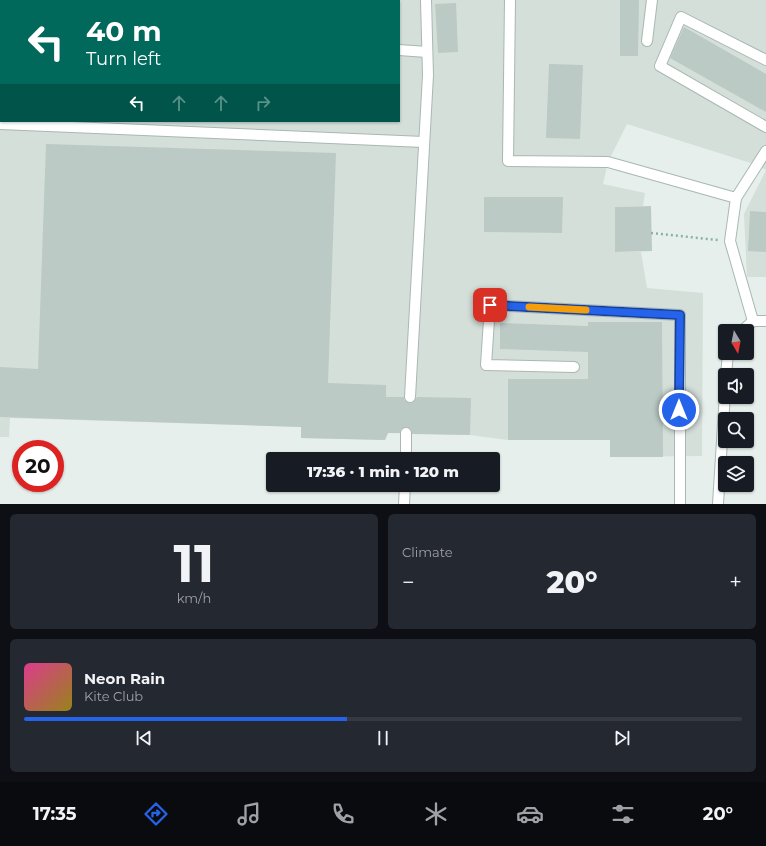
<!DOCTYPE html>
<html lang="en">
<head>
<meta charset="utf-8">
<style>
  :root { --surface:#171b24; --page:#242831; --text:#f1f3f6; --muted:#9ea1a6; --line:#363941; --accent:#2563eb }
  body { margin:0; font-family:Montserrat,sans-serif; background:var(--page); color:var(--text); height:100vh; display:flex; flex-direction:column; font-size:15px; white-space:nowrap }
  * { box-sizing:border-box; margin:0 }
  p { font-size:13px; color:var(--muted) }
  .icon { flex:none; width:22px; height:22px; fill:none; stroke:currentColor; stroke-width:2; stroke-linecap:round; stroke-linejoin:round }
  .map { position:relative; height:504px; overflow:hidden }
  .details { display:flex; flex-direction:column; gap:10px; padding:10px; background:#0d0f14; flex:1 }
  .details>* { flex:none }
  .hud { position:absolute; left:0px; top:0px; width:400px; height:122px; box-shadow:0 1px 3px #0004; background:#00695c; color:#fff; overflow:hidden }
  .needle { width:26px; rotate:170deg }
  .tools { position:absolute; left:718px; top:324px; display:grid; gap:8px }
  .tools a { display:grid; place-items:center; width:36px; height:36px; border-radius:4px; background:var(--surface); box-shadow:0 1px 3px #0004; font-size:20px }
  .speed { position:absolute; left:12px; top:440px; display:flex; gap:8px; font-size:20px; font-weight:700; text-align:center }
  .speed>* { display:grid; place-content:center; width:52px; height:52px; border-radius:50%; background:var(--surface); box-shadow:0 1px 3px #0004; line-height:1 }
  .speed .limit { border:6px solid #d22; background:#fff; color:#111 }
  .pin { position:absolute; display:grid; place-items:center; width:34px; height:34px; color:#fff; margin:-17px; border-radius:8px; box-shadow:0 2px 6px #0006 }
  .me { position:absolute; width:44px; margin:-22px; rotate:0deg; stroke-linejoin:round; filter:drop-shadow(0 0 3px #0008) }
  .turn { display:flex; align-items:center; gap:14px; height:84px; padding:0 20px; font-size:18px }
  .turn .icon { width:52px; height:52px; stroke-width:2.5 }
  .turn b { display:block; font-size:28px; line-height:34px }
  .lanes { display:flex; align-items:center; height:38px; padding:0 20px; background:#0003; justify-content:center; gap:20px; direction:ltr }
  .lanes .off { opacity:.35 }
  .big { font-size:30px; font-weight:800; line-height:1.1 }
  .details .card { flex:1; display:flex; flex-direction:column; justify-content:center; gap:6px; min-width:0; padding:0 14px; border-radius:6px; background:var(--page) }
  .details .dial { align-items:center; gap:0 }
  .dial b { font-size:52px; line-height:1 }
  .song { display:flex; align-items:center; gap:12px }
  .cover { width:48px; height:48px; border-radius:6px; background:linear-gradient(135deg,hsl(330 70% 55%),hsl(50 70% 35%)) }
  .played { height:4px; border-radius:2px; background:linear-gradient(90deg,var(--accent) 45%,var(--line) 45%) }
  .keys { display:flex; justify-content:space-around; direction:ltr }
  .heat { display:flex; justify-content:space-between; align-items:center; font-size:22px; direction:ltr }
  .details .tiles { flex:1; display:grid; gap:10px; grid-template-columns:1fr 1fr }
  .card:last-child { grid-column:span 2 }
  .trip { position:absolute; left:266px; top:452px; width:234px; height:40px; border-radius:4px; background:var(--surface); box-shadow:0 1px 3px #0004; font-weight:800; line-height:40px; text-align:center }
  .tabs { display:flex; height:64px; justify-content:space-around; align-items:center; background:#090b0e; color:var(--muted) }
  .tabs .icon { width:28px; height:28px }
  .tabs .current { color:var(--accent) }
  .tabs b { font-size:18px; color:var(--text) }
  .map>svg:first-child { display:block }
</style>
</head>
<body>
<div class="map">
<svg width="766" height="504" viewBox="0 0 766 504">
  <rect width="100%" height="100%" fill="#e6efeb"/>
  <path fill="#d4dfda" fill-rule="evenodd" d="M0 0H766V277H747L744 214 766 170 757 165 627 124 608 162 603 184 645 193 643 206 615 207V252H641L647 288 703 293 702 456 610 457V440H508L470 435 388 433 385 440 301 438V427L10 418 9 437H0ZM1 1H399V121H1Z"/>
  <g fill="#bbcac4">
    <polygon points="620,0 639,0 638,56 620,56"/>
    <polygon points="456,3 458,52 438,53 435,4"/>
    <polygon points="684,27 766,74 766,112 670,58"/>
    <polygon points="549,64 583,65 580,139 546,138"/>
    <polygon points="46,144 336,153 328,383 386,385 386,397 404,397 404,400 409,403 413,403 417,397 471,398 470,435 412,434 411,429 406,427 401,429 400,433 388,433 385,440 301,438 301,427 0,417 0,367 38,369"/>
    <polygon points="484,197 563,197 562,233 484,232"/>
    <polygon points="651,206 652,251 615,252 615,207"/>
    <polygon points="750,211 766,212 766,252 748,251"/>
    <polygon points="588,322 662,322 663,457 610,457 610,440 508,440 508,379 588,379 588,352 500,349 500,323 588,326"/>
  </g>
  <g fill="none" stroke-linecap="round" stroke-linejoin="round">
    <g stroke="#a8b8b2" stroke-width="12">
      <g id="service">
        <polyline points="294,0 294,1"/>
        <polyline points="510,0 508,161 608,162 736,198"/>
        <polyline points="19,1 21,0"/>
        <polyline points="0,16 1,15"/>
        <polyline points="647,41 652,0"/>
        <polyline points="399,50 427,52"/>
        <polyline points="766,60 681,17 660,66 766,127"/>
        <polyline points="0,124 424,142"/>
        <polyline points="753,321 730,241 736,198 766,151"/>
        <polyline points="742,331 753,321 766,321"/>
        <polyline points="574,367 486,365 490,305 680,315 680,504"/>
        <polyline points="726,375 728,353"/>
        <polyline points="410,397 428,75 426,0"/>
        <polyline points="406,459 406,433"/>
        <polyline points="404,504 405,485"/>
        <polyline points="718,504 725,393"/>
      </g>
    </g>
    <polyline stroke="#86b3a5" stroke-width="2.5" stroke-dasharray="2 3" stroke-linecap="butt" points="651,233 718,240"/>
    <use href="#service" stroke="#fff" stroke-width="10"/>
  </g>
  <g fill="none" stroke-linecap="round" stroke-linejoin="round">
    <g stroke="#184099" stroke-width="10">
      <polyline id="route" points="490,305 680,315 679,410"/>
    </g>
    <use href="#route" stroke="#2563eb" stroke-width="7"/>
    <polyline stroke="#f59e0b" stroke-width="7" points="529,307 586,310"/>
  </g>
</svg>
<div class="tools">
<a><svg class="needle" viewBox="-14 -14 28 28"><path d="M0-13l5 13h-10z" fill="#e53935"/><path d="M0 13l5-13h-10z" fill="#9ea1a6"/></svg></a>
<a><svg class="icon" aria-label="sound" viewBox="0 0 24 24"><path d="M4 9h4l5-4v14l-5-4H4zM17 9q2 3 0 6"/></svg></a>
<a><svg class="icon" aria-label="search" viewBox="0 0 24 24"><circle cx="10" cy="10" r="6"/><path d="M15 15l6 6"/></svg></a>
<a><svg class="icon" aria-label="layers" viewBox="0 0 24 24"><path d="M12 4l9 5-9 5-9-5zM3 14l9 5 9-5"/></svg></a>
</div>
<div class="speed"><div class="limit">20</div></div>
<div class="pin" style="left:490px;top:305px;background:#d93025"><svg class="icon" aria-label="arrive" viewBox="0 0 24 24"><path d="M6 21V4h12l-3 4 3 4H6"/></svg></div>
<svg class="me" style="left:679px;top:410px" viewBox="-20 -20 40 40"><circle r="17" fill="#2563eb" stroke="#fff" stroke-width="3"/><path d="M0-11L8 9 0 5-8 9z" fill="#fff"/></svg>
<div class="trip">17:36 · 1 min · 120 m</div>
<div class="hud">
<div class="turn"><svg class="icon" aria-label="left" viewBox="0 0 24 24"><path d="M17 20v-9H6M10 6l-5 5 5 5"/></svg><div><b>40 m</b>Turn left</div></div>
<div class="lanes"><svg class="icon" aria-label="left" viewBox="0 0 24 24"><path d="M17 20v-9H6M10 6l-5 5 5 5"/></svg><svg class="icon off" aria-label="ahead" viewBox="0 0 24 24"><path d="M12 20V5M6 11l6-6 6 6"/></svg><svg class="icon off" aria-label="ahead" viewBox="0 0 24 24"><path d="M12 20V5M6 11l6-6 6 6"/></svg><svg class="icon off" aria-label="right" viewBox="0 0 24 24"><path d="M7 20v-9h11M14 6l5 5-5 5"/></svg></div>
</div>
</div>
<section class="details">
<div class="tiles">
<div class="card dial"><b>11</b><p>km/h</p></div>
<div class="card"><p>Climate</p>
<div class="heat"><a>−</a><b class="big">20°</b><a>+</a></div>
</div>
<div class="card">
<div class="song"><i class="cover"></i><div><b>Neon Rain</b><p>Kite Club</p></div></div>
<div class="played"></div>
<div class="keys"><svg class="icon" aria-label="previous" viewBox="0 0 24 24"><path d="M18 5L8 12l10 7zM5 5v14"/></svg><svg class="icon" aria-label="pause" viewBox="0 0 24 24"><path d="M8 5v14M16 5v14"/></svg><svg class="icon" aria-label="next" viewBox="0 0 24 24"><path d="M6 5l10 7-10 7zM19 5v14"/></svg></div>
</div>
</div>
</section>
<nav class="tabs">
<b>17:35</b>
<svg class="icon current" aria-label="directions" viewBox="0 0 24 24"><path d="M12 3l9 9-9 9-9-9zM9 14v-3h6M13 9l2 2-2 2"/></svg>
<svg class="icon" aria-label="music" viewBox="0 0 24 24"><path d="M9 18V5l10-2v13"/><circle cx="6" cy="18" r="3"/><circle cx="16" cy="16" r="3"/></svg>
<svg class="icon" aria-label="phone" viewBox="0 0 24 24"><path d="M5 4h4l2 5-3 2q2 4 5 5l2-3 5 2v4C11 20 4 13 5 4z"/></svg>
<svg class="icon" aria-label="climate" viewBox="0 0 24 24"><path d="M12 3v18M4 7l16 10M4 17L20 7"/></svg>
<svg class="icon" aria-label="car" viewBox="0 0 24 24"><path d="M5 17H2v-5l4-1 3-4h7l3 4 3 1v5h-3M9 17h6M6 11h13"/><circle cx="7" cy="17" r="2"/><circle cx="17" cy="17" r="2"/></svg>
<svg class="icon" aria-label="filters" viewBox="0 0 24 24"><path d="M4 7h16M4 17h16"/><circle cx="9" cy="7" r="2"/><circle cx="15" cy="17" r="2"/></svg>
<b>20°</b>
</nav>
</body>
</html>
